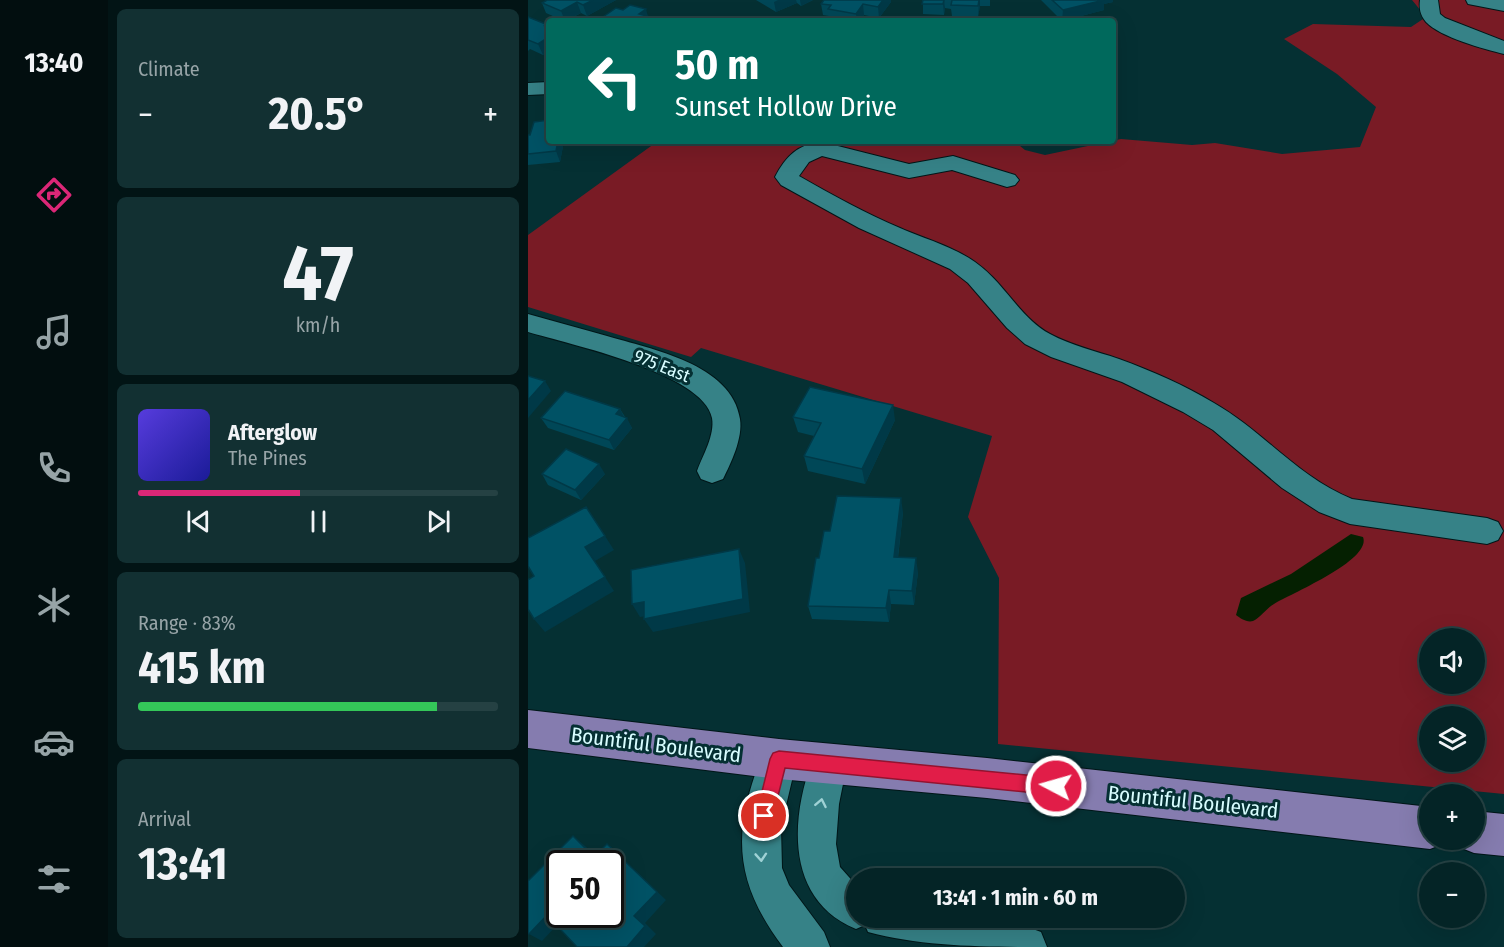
<!DOCTYPE html>
<html lang="en">
<head>
<meta charset="utf-8">
<style>
  :root { --surface:#042426; --page:#123032; --text:#f1f3f6; --muted:#97a4a7; --line:#254143; --accent:#db2777 }
  body { margin:0; font-family:"Fira Sans Condensed",sans-serif; background:var(--page); color:var(--text); height:100vh; display:flex; flex-direction:column; font-size:22px; white-space:nowrap }
  * { box-sizing:border-box; margin:0 }
  p { font-size:20px; color:var(--muted) }
  .icon { flex:none; width:33px; height:33px; fill:none; stroke:currentColor; stroke-width:2; stroke-linecap:round; stroke-linejoin:round }
  .map { position:relative; flex:1; overflow:hidden }
  .details { display:flex; flex-direction:column; gap:9px; padding:9px; background:#021415; width:420px }
  .details>* { flex:none }
  .banner { position:absolute; left:18px; top:18px; width:570px; height:126px; border-radius:6px; box-shadow:0 6px 24px #0002,0 0 0 2px var(--line); background:#00695c; color:#fff; overflow:hidden }
  .controls { position:absolute; left:891px; top:628px; display:grid; gap:12px }
  .controls a { display:grid; place-items:center; width:66px; height:66px; border-radius:50%; background:var(--surface); box-shadow:0 6px 24px #0002,0 0 0 2px var(--line); font-size:30px }
  .speed { position:absolute; left:18px; top:850px; display:flex; gap:12px; font-size:30px; font-weight:700; text-align:center }
  .speed>* { display:grid; place-content:center; width:78px; height:78px; border-radius:50%; background:var(--surface); box-shadow:0 6px 24px #0002,0 0 0 2px var(--line); line-height:1 }
  .speed .limit { border:3px solid #111; border-radius:9px; background:#fff; color:#111 }
  .pin { position:absolute; display:grid; place-items:center; width:51px; height:51px; color:#fff; margin:-26px; border:3px solid #fff; border-radius:50%; box-shadow:0 2px 6px #0007 }
  .me { position:absolute; width:66px; margin:-33px; rotate:276deg; stroke-linejoin:round; filter:drop-shadow(0 0 4px #0008) }
  .turn { display:flex; align-items:center; gap:21px; height:126px; padding:0 30px; font-size:27px }
  .turn .icon { width:78px; height:78px; stroke-width:2.5 }
  .turn b { display:block; font-size:42px; line-height:51px }
  .big { font-size:45px; font-weight:700; line-height:1.1 }
  .details .card { flex:1; display:flex; flex-direction:column; justify-content:center; gap:9px; min-width:0; padding:0 21px; border-radius:9px; background:var(--page) }
  .details .dial { align-items:center; gap:0 }
  .dial b { font-size:78px; line-height:1 }
  .song { display:flex; align-items:center; gap:18px }
  .cover { width:72px; height:72px; border-radius:9px; background:linear-gradient(135deg,hsl(250 70% 55%),hsl(240 70% 35%)) }
  .played { height:6px; border-radius:3px; background:linear-gradient(90deg,var(--accent) 45%,var(--line) 45%) }
  .keys { display:flex; justify-content:space-around; direction:ltr }
  .heat { display:flex; justify-content:space-between; align-items:center; font-size:33px; direction:ltr }
  .charge { height:9px; border-radius:4px; background:linear-gradient(90deg,#34c759 83%,var(--line) 0) }
  .trip { position:absolute; left:318px; top:868px; width:339px; height:60px; border-radius:30px; background:var(--surface); box-shadow:0 6px 24px #0002,0 0 0 2px var(--line); font-weight:700; line-height:60px; text-align:center }
  main { display:flex; flex:1; min-height:0 }
  .dock { display:flex; flex-direction:column; width:108px; justify-content:space-around; align-items:center; background:#020e0f; color:var(--muted) }
  .dock .icon { width:42px; height:42px }
  .dock .active { color:var(--accent) }
  .dock b { font-size:27px; color:var(--text) }
  .map>svg:first-child { display:block }
</style>
</head>
<body>
<main>
<nav class="dock">
<b>13:40</b>
<svg class="icon active" aria-label="directions" viewBox="0 0 24 24"><path d="M12 3l9 9-9 9-9-9zM9 14v-3h6M13 9l2 2-2 2"/></svg>
<svg class="icon" aria-label="music" viewBox="0 0 24 24"><path d="M9 18V5l10-2v13"/><circle cx="6" cy="18" r="3"/><circle cx="16" cy="16" r="3"/></svg>
<svg class="icon" aria-label="phone" viewBox="0 0 24 24"><path d="M5 4h4l2 5-3 2q2 4 5 5l2-3 5 2v4C11 20 4 13 5 4z"/></svg>
<svg class="icon" aria-label="climate" viewBox="0 0 24 24"><path d="M12 3v18M4 7l16 10M4 17L20 7"/></svg>
<svg class="icon" aria-label="car" viewBox="0 0 24 24"><path d="M5 17H2v-5l4-1 3-4h7l3 4 3 1v5h-3M9 17h6M6 11h13"/><circle cx="7" cy="17" r="2"/><circle cx="17" cy="17" r="2"/></svg>
<svg class="icon" aria-label="filters" viewBox="0 0 24 24"><path d="M4 7h16M4 17h16"/><circle cx="9" cy="7" r="2"/><circle cx="15" cy="17" r="2"/></svg>
</nav>
<section class="details">
<div class="card"><p>Climate</p>
<div class="heat"><a>−</a><b class="big">20.5°</b><a>+</a></div>
</div>
<div class="card dial"><b>47</b><p>km/h</p></div>
<div class="card">
<div class="song"><i class="cover"></i><div><b>Afterglow</b><p>The Pines</p></div></div>
<div class="played"></div>
<div class="keys"><svg class="icon" aria-label="previous" viewBox="0 0 24 24"><path d="M18 5L8 12l10 7zM5 5v14"/></svg><svg class="icon" aria-label="pause" viewBox="0 0 24 24"><path d="M8 5v14M16 5v14"/></svg><svg class="icon" aria-label="next" viewBox="0 0 24 24"><path d="M6 5l10 7-10 7zM19 5v14"/></svg></div>
</div>
<div class="card"><p>Range · 83%</p><b class="big">415 km</b><div class="charge"></div></div>
<div class="card"><p>Arrival</p><b class="big">13:41</b></div>
</section>
<div class="map">
<svg width="976" height="947" viewBox="0 0 976 947">
  <rect width="100%" height="100%" fill="#053033"/>
  <path fill="#791b25" fill-rule="evenodd" d="M884 0H976V794L470 744 471 578 440 517 464 436 173 348 163 357 0 307V235L130 141H486L497 150 517 155 593 139 664 145 687 143 754 154 832 147 848 107 809 74 756 39 785 24 883 27 898 17ZM902 639H946V684H902ZM902 717H946V762H902Z"/>
  <path fill="#052001" d="M823 534 835 537C844 560 764 593 746 604 739 608 732 618 725 621 719 623 712 618 708 615L713 598 763 574Z"/>
  <g fill="none" stroke-linecap="round" stroke-linejoin="round">
    <g stroke="#011618" stroke-width="2">
      <g id="minor">
        <path d="M892 0H910L912 14 917 18 976 41V54C956 49 912 37 898 22 892 15 891 8 892 0Z"/>
        <polygon points="938,0 976,0 976,11 940,4"/>
        <polygon points="21,82 21,94 0,95 0,83"/>
        <path d="M294 142 381 164 425 156 487 175 491 180 487 185 479 187 424 170 381 178 294 156 281 162 271 176C304 195 337 213 372 228 397 239 424 246 447 262 476 282 491 317 522 334 544 346 568 351 591 359 624 371 656 385 686 403 735 431 771 478 824 499L959 518 970 522 975 531 970 540 959 544 822 524 791 512 754 488 685 430 655 412 594 382 523 357 497 344 479 328 440 283 422 269 331 228 253 185 247 177C258 156 270 144 294 142Z"/>
        <path d="M0 314C26 321 53 329 79 336 123 349 204 364 212 419 215 438 203 463 195 479L184 483 173 479 169 471C175 455 187 435 184 418 176 373 40 344 0 332Z"/>
        <path d="M251 741 264 746 269 759 253 827 254 868 261 885 296 932 302 947H255C202 877 205 825 238 746Z"/>
        <path d="M301 746 314 751 319 764 311 804 308 844 312 867 328 885V918C389 918 456 909 513 932L519 947C460 947 395 947 340 932L337 925 328 929C255 899 262 813 288 751Z"/>
      </g>
    </g>
    <g stroke="#011618" stroke-width="2">
      <g id="major">
        <polygon points="0,710 251,739 459,758 902,807 902,840 918,840 917,843 902,849 459,798 251,779 0,748"/>
        <polygon points="946,811 976,814 976,856 946,853 931,847 928,840 946,840"/>
      </g>
    </g>
    <use href="#minor" fill="#368287" fill-rule="evenodd"/>
    <use href="#major" fill="#857caf" fill-rule="evenodd"/>
  </g>
  <g fill="#004757">
    <polygon points="88,0 59,16 53,13 38,21 36,21 18,13 14,3"/>
    <polygon points="228,0 285,0 273,6 269,3 248,12"/>
    <polygon points="296,0 363,0 363,2 351,18 336,15 332,21 309,21 301,20 301,16 295,15 293,4"/>
    <polygon points="395,0 462,0 462,6 452,6 450,17 424,16 423,9 417,8 416,15 395,14"/>
    <polygon points="513,0 585,0 585,2 576,4 576,10 534,21"/>
    <polygon points="0,17 21,27 21,51 15,55 2,49 0,51"/>
    <polygon points="0,135 36,141 32,162 0,165"/>
    <polygon points="92,409 104,428 86,450 20,428 13,418"/>
    <polygon points="265,417 367,420 337,484 280,471 276,456 286,436 270,432"/>
    <polygon points="14,474 77,474 53,500 20,485"/>
    <polygon points="375,512 370,558 390,572 386,605 363,604 361,622 284,619 280,606 291,558 302,531"/>
  </g>
  <g fill="#003947">
    <polygon points="65,0 88,0 59,16 55,5"/>
    <polygon points="250,0 268,0 269,3 248,12 246,2"/>
    <polygon points="272,0 285,0 273,6"/>
    <polygon points="355,0 363,0 363,2 351,18 350,7"/>
    <polygon points="416,0 417,8 416,15 415,4"/>
    <polygon points="451,0 452,0 452,6 450,17"/>
    <polygon points="571,0 585,0 585,2 576,4 576,10 534,21 535,10"/>
    <polygon points="49,2 53,13 37,21 33,11"/>
    <polygon points="335,4 336,15 332,21 329,21 328,14"/>
    <polygon points="118,9 121,20 121,21 114,21 111,14"/>
    <polygon points="21,37 21,51 15,55 10,44"/>
    <polygon points="30,141 36,141 32,162 28,151"/>
    <polygon points="17,381 23,391 0,418 0,400"/>
    <polygon points="365,405 367,420 337,484 334,469"/>
    <polygon points="92,409 97,419 99,418 104,428 86,450 81,440 88,414"/>
    <polygon points="71,464 77,474 53,500 47,490"/>
    <polygon points="373,498 375,512 368,572 366,557"/>
    <polygon points="77,536 86,550 67,561 57,547"/>
    <polygon points="211,549 217,563 222,612 125,632 116,619"/>
    <polygon points="388,558 390,572 386,605 384,591"/>
    <polygon points="77,577 86,591 17,632 6,619"/>
    <polygon points="361,590 363,604 361,622 358,608"/>
    <polygon points="116,602 124,615 112,617 104,604"/>
    <polygon points="45,836 57,846 76,864 66,857"/>
    <polygon points="79,844 138,900 117,923 128,934 116,947 99,947 106,916"/>
    <polygon points="19,915 31,923 14,941 1,934"/>
  </g>
  <g fill="#005265" stroke="#003947" stroke-width="1.5" fill-rule="evenodd">
    <polygon points="19,0 65,0 55,5 49,2 33,11 14,3"/>
    <polygon points="296,0 355,0 350,7 335,4 328,14 300,9 303,5 293,4"/>
    <polygon points="395,0 416,0 415,4 394,4"/>
    <polygon points="424,0 451,0 450,6 423,5"/>
    <polygon points="524,0 576,0 535,10"/>
    <polygon points="102,5 118,9 111,14 119,16 113,20 117,21 69,21 88,8 95,10"/>
    <polygon points="0,17 20,25 17,26 21,28 21,37 10,44 0,40"/>
    <polygon points="21,120 21,141 30,141 28,151 0,154 0,135 2,135 6,122"/>
    <polygon points="0,376 17,381 0,400"/>
    <polygon points="282,387 365,405 334,469 276,456 293,423 265,417"/>
    <polygon points="37,391 92,409 88,414 99,418 81,440 13,418"/>
    <polygon points="38,449 71,464 47,490 14,474"/>
    <polygon points="309,496 373,498 366,557 388,558 384,591 361,590 358,608 280,606 288,558 291,558 296,531 302,531"/>
    <polygon points="58,507 77,536 57,547 77,577 6,619 0,609 0,580 6,576 0,566 0,538"/>
    <polygon points="211,549 215,599 116,619 116,602 104,604 103,570"/>
    <path d="M45 836 66 857 79 844 129 892 106 916 117 926 99 947H49L19 915 1 934 0 933V881ZM32 864H82V915H32Z"/>
  </g>
  <defs><path id="oneway-chevron" d="M-2-3.5L2.5 0L-2 3.5" fill="none" stroke-width="1.6" stroke-linecap="round" stroke-linejoin="round" transform="scale(1.5)"/></defs>
  <g stroke="#9fd2d5">
    <use href="#oneway-chevron" transform="translate(293 803) rotate(-79)"/>
    <use href="#oneway-chevron" transform="translate(233 857) rotate(86)"/>
  </g>
  <polygon fill="#e11d48" stroke="#92132f" stroke-width="1.5" points="251,751 528,778 534,780 536,786 534,792 528,795 257,768 245,816 243,822 236,825 230,822 228,816 242,759 245,753"/>
  <g text-anchor="middle" dominant-baseline="central" stroke-width="6" stroke-linejoin="round" paint-order="stroke">
    <g font-size="18" fill="#d8fdff" stroke="#053033">
      <text transform="translate(134 366) rotate(22)">975 East</text>
    </g>
    <g font-size="21" fill="#d8fdff" stroke="#053033">
      <text transform="translate(128 745) rotate(7)">Bountiful Boulevard</text>
      <text transform="translate(665 802) rotate(6)">Bountiful Boulevard</text>
    </g>
  </g>
</svg>
<div class="controls">
<a><svg class="icon" aria-label="sound" viewBox="0 0 24 24"><path d="M4 9h4l5-4v14l-5-4H4zM17 9q2 3 0 6"/></svg></a>
<a><svg class="icon" aria-label="layers" viewBox="0 0 24 24"><path d="M12 4l9 5-9 5-9-5zM3 14l9 5 9-5"/></svg></a>
<a>+</a>
<a>−</a>
</div>
<div class="speed"><div class="limit">50</div></div>
<div class="pin" style="left:236px;top:816px;background:#d93025"><svg class="icon" aria-label="arrive" viewBox="0 0 24 24"><path d="M6 21V4h12l-3 4 3 4H6"/></svg></div>
<svg class="me" style="left:528px;top:786px" viewBox="-20 -20 40 40"><circle r="17" fill="#e11d48" stroke="#fff" stroke-width="3"/><path d="M0-11L8 9 0 5-8 9z" fill="#fff"/></svg>
<div class="trip">13:41 · 1 min · 60 m</div>
<div class="banner">
<div class="turn"><svg class="icon" aria-label="left" viewBox="0 0 24 24"><path d="M17 20v-9H6M10 6l-5 5 5 5"/></svg><div><b>50 m</b>Sunset Hollow Drive</div></div>
</div>
</div>
</main>
</body>
</html>
